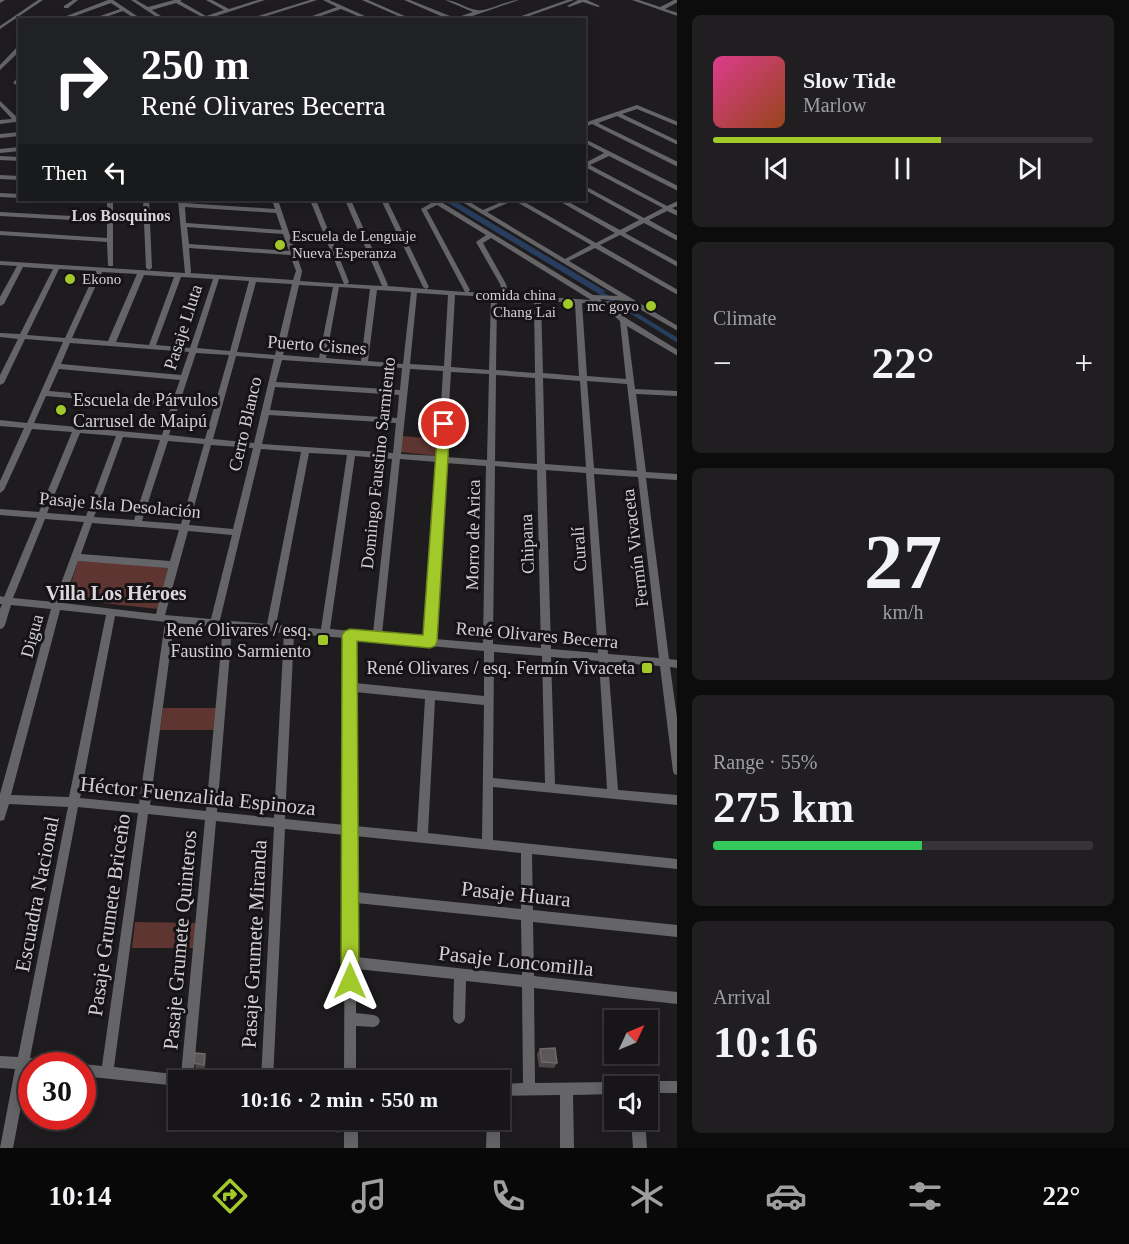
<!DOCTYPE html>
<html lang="en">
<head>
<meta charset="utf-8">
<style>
  :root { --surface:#171517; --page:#201e20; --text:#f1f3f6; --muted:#9e9fa1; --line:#363436; --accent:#a1c92a }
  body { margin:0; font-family:"Times New Roman",serif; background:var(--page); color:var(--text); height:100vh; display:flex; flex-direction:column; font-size:22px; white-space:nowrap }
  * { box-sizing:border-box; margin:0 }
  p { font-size:20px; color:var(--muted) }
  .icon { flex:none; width:33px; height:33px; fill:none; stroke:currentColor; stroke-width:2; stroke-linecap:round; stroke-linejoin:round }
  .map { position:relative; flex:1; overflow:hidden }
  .sheet { display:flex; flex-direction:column; gap:15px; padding:15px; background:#0d0c0d; width:452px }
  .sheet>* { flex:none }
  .top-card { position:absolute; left:18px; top:18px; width:568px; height:183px; border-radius:0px; box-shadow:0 3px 15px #0003,0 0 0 2px var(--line); background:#202124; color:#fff; overflow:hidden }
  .needle { width:39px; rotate:46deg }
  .fabs { position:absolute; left:604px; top:1010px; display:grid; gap:12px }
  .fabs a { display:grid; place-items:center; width:54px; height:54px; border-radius:0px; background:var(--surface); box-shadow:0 3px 15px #0003,0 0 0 2px var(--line); font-size:30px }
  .speed { position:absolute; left:18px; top:1052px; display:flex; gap:12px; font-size:30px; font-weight:700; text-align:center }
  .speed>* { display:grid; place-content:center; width:78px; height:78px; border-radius:50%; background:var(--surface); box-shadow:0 3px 15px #0003,0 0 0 2px var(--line); line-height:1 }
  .speed .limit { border:9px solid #d22; background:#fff; color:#111 }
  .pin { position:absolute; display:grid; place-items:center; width:51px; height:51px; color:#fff; margin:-26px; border:3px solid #fff; border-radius:50%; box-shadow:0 2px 6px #0007 }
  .me { position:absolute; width:66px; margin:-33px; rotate:0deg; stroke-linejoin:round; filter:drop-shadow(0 0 4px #0008) }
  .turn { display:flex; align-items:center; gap:21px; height:126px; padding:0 24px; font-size:27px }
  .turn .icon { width:78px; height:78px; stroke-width:2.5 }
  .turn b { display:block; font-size:42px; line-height:51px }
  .then { display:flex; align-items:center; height:57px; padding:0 24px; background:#0003; gap:12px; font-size:22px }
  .big { font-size:45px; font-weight:800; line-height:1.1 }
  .sheet .widget { flex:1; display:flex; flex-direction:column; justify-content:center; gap:9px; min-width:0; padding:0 21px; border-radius:9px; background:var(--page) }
  .sheet .dial { align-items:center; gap:0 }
  .dial b { font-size:78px; line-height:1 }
  .song { display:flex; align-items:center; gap:18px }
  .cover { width:72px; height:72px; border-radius:9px; background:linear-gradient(135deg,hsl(330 70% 55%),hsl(20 70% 35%)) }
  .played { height:6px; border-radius:3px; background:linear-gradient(90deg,var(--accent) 60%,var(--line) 60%) }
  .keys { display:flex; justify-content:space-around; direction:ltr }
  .heat { display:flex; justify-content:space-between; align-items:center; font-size:33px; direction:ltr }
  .charge { height:9px; border-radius:4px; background:linear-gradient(90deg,#34c759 55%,var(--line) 0) }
  .trip { position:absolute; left:168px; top:1070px; width:342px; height:60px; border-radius:0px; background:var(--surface); box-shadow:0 3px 15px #0003,0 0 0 2px var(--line); font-weight:800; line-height:60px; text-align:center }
  .tab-bar { display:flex; height:96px; justify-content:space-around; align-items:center; background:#090809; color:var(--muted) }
  .tab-bar .icon { width:42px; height:42px }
  .tab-bar .selected { color:var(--accent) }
  .tab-bar b { font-size:27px; color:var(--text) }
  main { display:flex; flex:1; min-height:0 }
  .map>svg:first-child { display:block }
</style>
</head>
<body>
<main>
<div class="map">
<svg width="678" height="1148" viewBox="0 0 678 1148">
  <rect width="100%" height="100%" fill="#1f1c1f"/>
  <g fill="#5e3531">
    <polygon points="402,436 438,439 437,456 400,452"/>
    <polygon points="78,561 168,567 158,609 66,599"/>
    <polygon points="163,708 217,708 215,730 160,730"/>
    <polygon points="135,922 196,923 194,948 132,948"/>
  </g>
  <polygon fill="#273e5e" points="443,200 453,200 607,292 594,291"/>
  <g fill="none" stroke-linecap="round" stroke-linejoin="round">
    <polygon fill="#273e5e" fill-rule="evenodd" points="588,283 678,338 678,343 586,286 586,284"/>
    <g fill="#656568" fill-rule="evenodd">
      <polygon points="0,0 5,0 0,3"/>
      <polygon points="38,0 43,0 0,29 0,26"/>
      <polygon points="73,0 78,0 68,8 64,8 64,6"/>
      <polygon points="108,0 113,0 143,20 137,20 123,11 97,20 89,20 120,9 111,3 64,20 56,20"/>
      <polygon points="131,0 136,0 148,7 174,0 182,0 180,1 206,16 224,10 206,0 212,0 229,9 258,0 265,0 204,20 195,20 202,17 176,3 152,10 167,20 161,20"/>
      <polygon points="310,0 317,0 254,20 245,20"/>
      <polygon points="323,0 329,0 374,20 367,20 341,9 309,20 301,20 337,7"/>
      <polygon points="362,0 368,0 414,20 407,20"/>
      <path d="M404 0H410L455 18 473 12 445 0C457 0 466 9 477 10 487 12 506 0 519 0L461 20H450Z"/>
      <polygon points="567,0 574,0 518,20 510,20"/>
      <polygon points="578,0 587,0 600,6 598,7 583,2 569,7 567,6"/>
      <polygon points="632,0 639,0 660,7 674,0 678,0 678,2 665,9 678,13 678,16"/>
      <polygon points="18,46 20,46 20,51 0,70 0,65"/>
      <polygon points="18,77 20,77 20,87 13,83"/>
      <polygon points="0,101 20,120 20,126 15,122 0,124 0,120 12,119 0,106"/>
      <polygon points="637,105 678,122 678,126 637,109 622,114 678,141 678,145 617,116 598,123 678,162 678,167 592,124 585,127 585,123 590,121"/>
      <polygon points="20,132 20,136 0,138 0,134"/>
      <path d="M585 139 678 186V191L609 156 590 165 667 206 678 201V206L672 208 678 211V216L667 211 649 220 678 236V241L644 223 625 233 678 262V267L620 235 600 245 678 290V295L595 248 569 261 678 326V331L636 307 609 305 626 318 678 350V356L627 326 635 389 678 391V396L636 394 646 472 678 474V480L646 478 669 659 678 660V668L670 667 678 725V775L674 774 673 771 660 666 608 662 618 790 678 795V805L493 787V840L678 859V869L532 854 533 910 678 925V937L533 922 534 976 678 992V1004L534 988 535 1083 615 1082 620 1083 621 1086H615V1094L573 1095 574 1148H560V1095L500 1096V1084L523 1083 522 987 466 981 465 1018 463 1022 459 1024 455 1022 453 1018 454 979 356 969V1013L374 1015 378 1017 380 1021 378 1025 374 1027 356 1026V1080H344L345 835 285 829 273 1080H261L274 827 216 821 193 1080H178V1086L82 1076V1065H79L82 1064 102 1066 138 813 78 807 30 1058 47 1059 51 1061 53 1065H32V1070H28L13 1148H0L15 1069 0 1068V1056L18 1057 68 807 9 804 4 820 0 821V794L51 609 11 605 5 625 3 628 0 629V609L2 604H0V596L4 597 37 518 0 515V509L39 512 72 432 32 429 4 490 0 493V481L24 428 0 426V420L27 423 63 342 25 339 4 383 0 385V375L18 339 0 337V333L20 334 53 269 23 267 4 304 0 306V297L17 266 0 265V261L185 273 178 200H184V203L275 209 272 200H278L302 271 300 281 344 284 310 200H316L349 282 347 284 382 286 345 200H351L388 285 387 286 426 289 423 287 381 200H387L429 287 426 289 465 292 421 209 433 202 431 200H438L593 295 618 296 459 200H466L483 210 506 200H513L512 201 487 212 565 259 591 245 515 201 514 200H521L596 243 615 233 559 201 558 200H565L620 230 639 220 585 190V186L644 218 663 208 585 167V163L604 153 585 143ZM437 205 486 235 476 242 500 284 503 293 505 294 508 292 506 284 483 243 491 238 591 300 468 292 470 290 427 210ZM185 207 276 213 282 230 186 223ZM187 227 283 234 289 251 189 244ZM189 248 290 255 296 271 293 280 190 273 191 272ZM59 269 96 271 65 338 27 335ZM102 272 137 274 108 341 72 338ZM144 275 174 277 149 345 116 342ZM181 277 213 279 190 348 156 345ZM219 279 249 281 230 351 197 348ZM256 282 292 284 275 355 237 352ZM299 285 333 287 319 358 283 355ZM339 287 370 289 361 361 326 358ZM377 290 411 292 403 364 368 361ZM417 293 448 295 444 366 410 364ZM455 295 491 297 489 370 451 367ZM497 298 534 300 535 373 496 370ZM600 299 626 301 628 302 602 301ZM541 301 575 303 579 376 543 373ZM582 303C602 305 604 307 620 321L626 379 587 376ZM70 343 189 352 181 375 61 364ZM196 353 229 355 205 439 169 435ZM236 356 274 359 254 443 213 439ZM282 360 402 368 400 390 276 382ZM59 369 180 380 172 402 49 391ZM410 369 443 371 438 456 401 454ZM451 372 489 374 487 460 446 457ZM496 375 535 378 537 464 495 461ZM543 378 580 381 586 467 545 464ZM587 381 627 384 637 471 594 468ZM275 387 399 395 397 418 270 410ZM46 396 171 407 162 435 34 423ZM269 415 396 423 393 453 262 444ZM80 433 116 436 86 516 47 513ZM123 437 160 440 134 520 94 517ZM168 441 204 444 181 524 142 521ZM211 445 253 448 233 529 189 525ZM261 449 301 452 267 624 220 620ZM309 453 347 455 321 629 276 625ZM355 456 392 459 373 633 330 629ZM400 459 437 462 426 638 382 634ZM445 463 486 466 483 643 435 639ZM495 466 537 470 541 648 493 644ZM546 470 586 473 598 653 551 649ZM594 474 638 477 659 658 608 654ZM45 519 84 522 54 602 13 598ZM92 523 179 530 170 561 81 554ZM188 531 232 535 211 619 165 615ZM78 561 168 568 156 614 63 603ZM60 610 106 615 69 797 11 795ZM115 616 165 622 139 804 80 798ZM174 623 223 627 206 811 150 805ZM232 628 284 633 274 818 217 812ZM294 634 345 638V825L285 819ZM355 639 484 651V696L355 683ZM494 652 542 656 545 783 493 778ZM551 657 599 661 607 789 555 784ZM355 692 425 699 417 832 355 826ZM435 700 484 705 482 839 428 833ZM148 814 205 820 181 1075 114 1067ZM355 836 521 853V909L356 892ZM356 903 521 920 522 975 356 957Z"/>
      <polygon points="20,147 20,151 0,153 0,149"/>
      <polygon points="0,156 20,157 20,161 0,160"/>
      <polygon points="0,175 20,176 20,180 0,179"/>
      <polygon points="0,193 20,194 20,198 0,197"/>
      <polygon points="79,200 113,200 113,266 109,266 108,265 107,242 0,235 0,231 107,238 107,222 0,216 0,212 107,218 107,203 82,202"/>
      <polygon points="143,200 149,200 152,268 149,270 146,268"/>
      <polygon points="648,1081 678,1081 678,1093 648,1093 648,1086 642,1086 643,1082"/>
      <polygon points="500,1117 500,1148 486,1148 487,1119 500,1119"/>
      <rect x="344" y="1119" width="14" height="29"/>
      <polygon points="631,1119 645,1119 647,1148 633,1148"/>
    </g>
  </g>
  <g fill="#4d4749">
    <polygon points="540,1049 557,1063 554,1068 539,1067 537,1054"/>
    <polygon points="206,1059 205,1070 196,1068 194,1063"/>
    <polygon points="313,1119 338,1119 339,1133 313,1126"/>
  </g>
  <polygon fill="#353032" points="205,1054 206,1059 205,1070 204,1065"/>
  <g fill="#5b5658" stroke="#6e696b" stroke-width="1.5">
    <polygon points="555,1048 557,1063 542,1062 540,1049"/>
    <polygon points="195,1053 205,1054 204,1065 194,1063"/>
    <polygon points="313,1119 338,1119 339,1129 313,1122"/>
  </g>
  <polygon fill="#a1c92a" stroke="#69831b" stroke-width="1.5" points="444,420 450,424 437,642 435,646 430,648 357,641 359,981 357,988 350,990 344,988 341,981 342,635 345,631 350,629 423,635 438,424"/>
  <g fill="#a1c92a" stroke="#161316" stroke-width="2">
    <circle cx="280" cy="245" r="6"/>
    <circle cx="70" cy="279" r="6"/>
    <circle cx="568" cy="304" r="6"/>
    <circle cx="651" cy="306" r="6"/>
    <circle cx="61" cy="410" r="6"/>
    <rect x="317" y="634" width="12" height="12" rx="3"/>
    <rect x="641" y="662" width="12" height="12" rx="3"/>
  </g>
  <g text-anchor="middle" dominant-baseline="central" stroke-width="6" stroke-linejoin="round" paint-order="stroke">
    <g font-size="15" fill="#d3d0d3" stroke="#161316" text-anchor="start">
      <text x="292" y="236">Escuela de Lenguaje<tspan x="292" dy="17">Nueva Esperanza</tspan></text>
      <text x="82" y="279">Ekono</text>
      <text x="556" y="295" text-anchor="end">comida china<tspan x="556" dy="17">Chang Lai</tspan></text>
      <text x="639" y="306" text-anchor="end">mc goyo</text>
    </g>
    <g font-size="16" font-weight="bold" fill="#dcd7dc" stroke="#161316">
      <text x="121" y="215">Los Bosquinos</text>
    </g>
    <g font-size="18" fill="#d3d0d3" stroke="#161316">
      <text transform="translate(183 327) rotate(-72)">Pasaje Lluta</text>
      <text transform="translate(317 345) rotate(4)">Puerto Cisnes</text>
      <text transform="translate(245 424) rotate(-77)">Cerro Blanco</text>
      <text transform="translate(378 463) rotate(-84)">Domingo Faustino Sarmiento</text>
      <text transform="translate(120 505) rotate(5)">Pasaje Isla Desolación</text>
      <text transform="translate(473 535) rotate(-89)">Morro de Arica</text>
      <text transform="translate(527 544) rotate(-92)">Chipana</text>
      <text transform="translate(635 548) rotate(-97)">Fermín Vivaceta</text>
      <text transform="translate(579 549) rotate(-94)">Curalí</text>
      <text transform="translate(537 635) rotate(5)">René Olivares Becerra</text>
      <text transform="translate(32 636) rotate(-75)">Digua</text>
    </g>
    <g font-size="18" fill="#d3d0d3" stroke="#161316" text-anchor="end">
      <text x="73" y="400" text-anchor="start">Escuela de Párvulos<tspan x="73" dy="21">Carrusel de Maipú</tspan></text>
      <text x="311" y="630">René Olivares / esq.<tspan x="311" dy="21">Faustino Sarmiento</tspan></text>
      <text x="635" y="668">René Olivares / esq. Fermín Vivaceta</text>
    </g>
    <g font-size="20" font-weight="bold" fill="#dcd7dc" stroke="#161316">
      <text x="116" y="593">Villa Los Héroes</text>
    </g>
    <g font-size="21" fill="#d3d0d3" stroke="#161316">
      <text transform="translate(198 796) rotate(6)">Héctor Fuenzalida Espinoza</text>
      <text transform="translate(37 894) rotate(-79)">Escuadra Nacional</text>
      <text transform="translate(516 894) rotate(6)">Pasaje Huara</text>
      <text transform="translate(109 915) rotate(-82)">Pasaje Grumete Briceño</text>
      <text transform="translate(180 940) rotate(-85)">Pasaje Grumete Quinteros</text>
      <text transform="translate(254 944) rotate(-87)">Pasaje Grumete Miranda</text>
      <text transform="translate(516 961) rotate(6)">Pasaje Loncomilla</text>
    </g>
  </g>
</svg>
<div class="fabs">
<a><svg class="needle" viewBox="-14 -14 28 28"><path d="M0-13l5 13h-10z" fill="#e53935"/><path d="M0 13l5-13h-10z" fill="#9e9fa1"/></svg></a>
<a><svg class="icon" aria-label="sound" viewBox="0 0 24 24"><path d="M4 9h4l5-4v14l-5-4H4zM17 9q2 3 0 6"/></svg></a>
</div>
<div class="speed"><div class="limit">30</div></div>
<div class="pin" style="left:444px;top:424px;background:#d93025"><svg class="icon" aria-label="arrive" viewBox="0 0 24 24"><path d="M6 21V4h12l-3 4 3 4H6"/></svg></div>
<svg class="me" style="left:350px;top:981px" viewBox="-20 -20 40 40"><path d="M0-17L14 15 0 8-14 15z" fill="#a1c92a" stroke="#fff" stroke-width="4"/></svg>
<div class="trip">10:16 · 2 min · 550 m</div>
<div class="top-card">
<div class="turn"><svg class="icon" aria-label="right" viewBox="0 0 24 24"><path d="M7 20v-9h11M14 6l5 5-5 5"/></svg><div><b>250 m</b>René Olivares Becerra</div></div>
<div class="then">Then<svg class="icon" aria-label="left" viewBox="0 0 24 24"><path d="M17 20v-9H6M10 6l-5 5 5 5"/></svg></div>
</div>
</div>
<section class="sheet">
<div class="widget">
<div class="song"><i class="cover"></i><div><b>Slow Tide</b><p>Marlow</p></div></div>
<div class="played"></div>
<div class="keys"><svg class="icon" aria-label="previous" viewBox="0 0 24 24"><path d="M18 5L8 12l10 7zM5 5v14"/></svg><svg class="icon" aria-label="pause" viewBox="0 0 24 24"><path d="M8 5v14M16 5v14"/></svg><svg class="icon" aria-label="next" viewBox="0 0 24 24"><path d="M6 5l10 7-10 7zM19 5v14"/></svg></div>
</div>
<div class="widget"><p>Climate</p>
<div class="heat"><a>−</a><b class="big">22°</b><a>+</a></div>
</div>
<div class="widget dial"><b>27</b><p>km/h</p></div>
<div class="widget"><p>Range · 55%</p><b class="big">275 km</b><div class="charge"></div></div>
<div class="widget"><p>Arrival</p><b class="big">10:16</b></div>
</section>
</main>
<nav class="tab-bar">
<b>10:14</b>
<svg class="icon selected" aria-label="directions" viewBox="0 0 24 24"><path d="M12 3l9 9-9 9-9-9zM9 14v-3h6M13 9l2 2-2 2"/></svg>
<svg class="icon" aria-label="music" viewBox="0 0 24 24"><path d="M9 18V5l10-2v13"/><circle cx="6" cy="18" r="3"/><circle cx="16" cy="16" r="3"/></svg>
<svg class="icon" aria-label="phone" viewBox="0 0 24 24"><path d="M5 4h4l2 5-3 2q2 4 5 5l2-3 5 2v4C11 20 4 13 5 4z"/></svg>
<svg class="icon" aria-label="climate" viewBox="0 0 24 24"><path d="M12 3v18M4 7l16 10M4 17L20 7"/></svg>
<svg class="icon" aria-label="car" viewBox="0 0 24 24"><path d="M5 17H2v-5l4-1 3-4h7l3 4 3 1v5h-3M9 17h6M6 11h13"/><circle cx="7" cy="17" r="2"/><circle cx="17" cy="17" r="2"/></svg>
<svg class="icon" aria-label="filters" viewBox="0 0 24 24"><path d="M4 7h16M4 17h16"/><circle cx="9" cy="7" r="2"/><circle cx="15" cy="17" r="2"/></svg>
<b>22°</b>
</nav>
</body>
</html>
